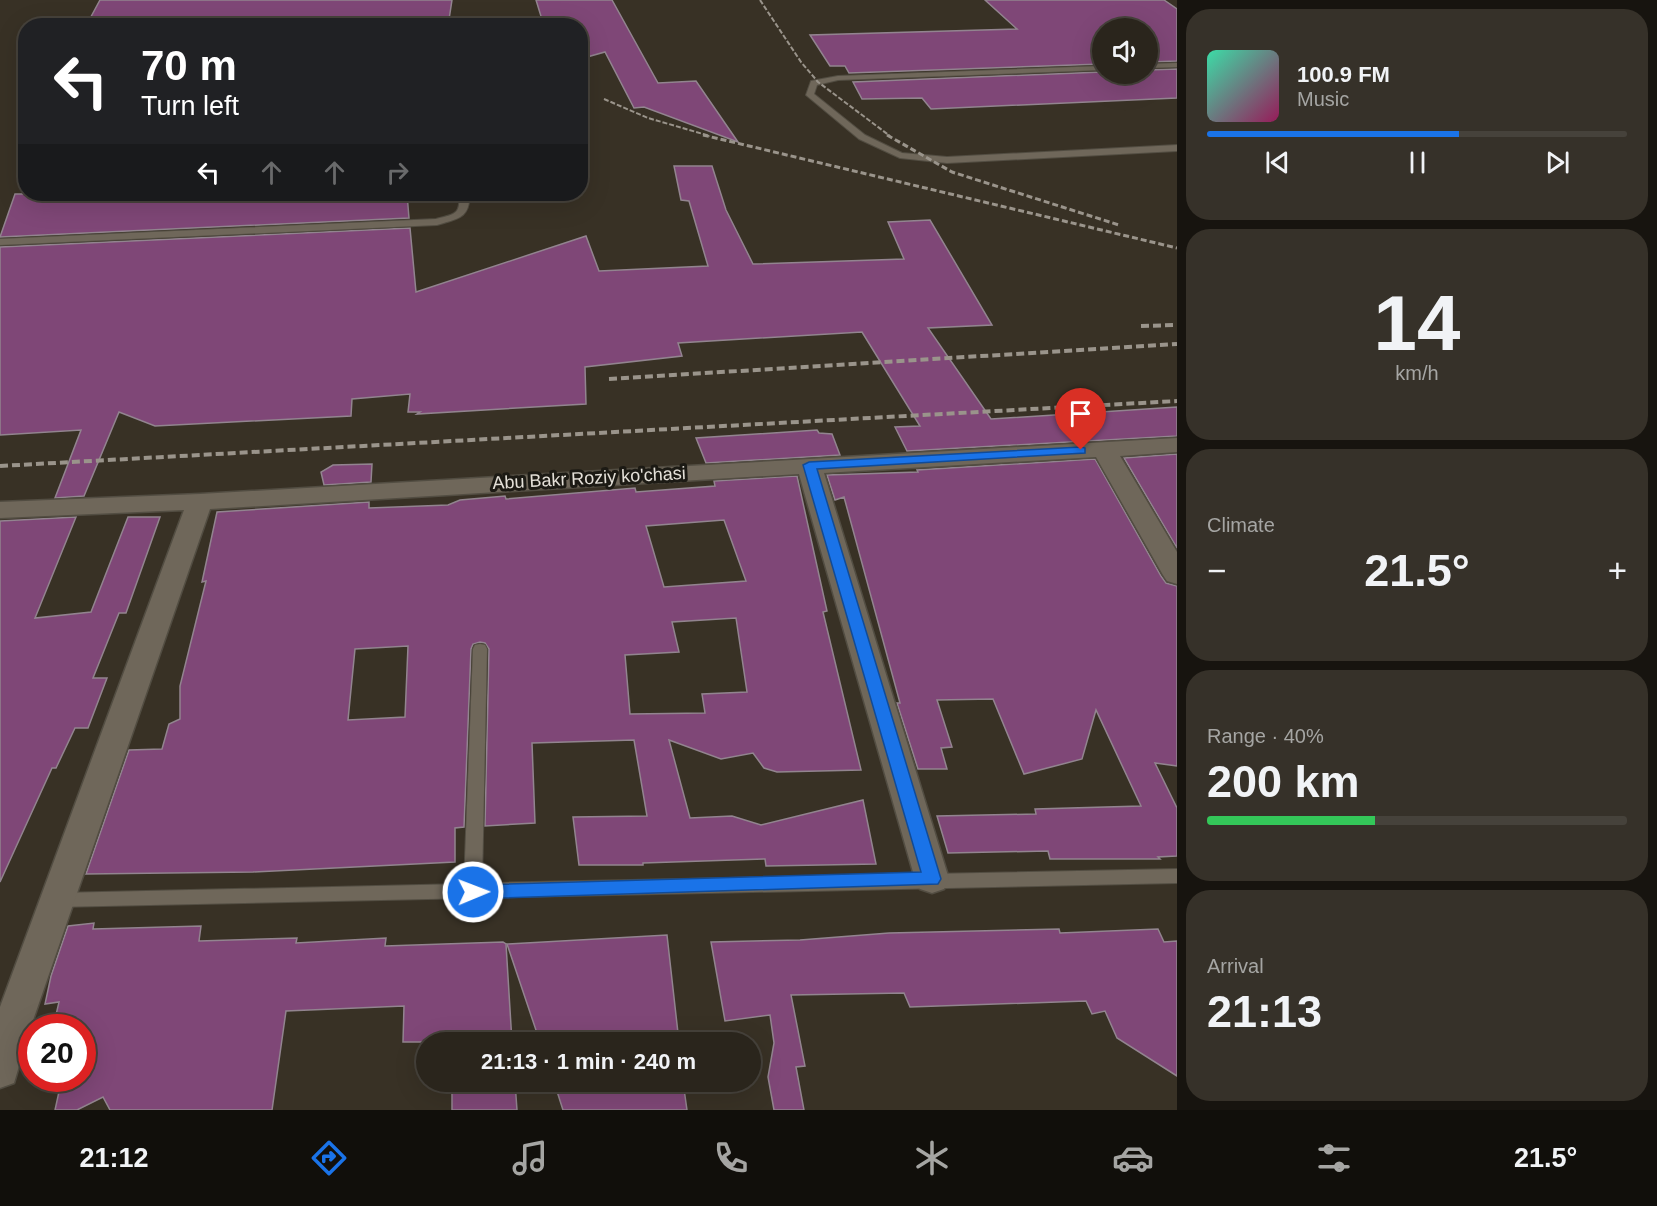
<!DOCTYPE html>
<html lang="en">
<head>
<meta charset="utf-8">
<style>
  :root { --surface:#2a251c; --page:#363129; --text:#f1f3f6; --muted:#a5a5a3; --line:#46423b; --accent:#1a73e8 }
  body { margin:0; font-family:Helvetica,sans-serif; background:var(--page); color:var(--text); height:100vh; display:flex; flex-direction:column; font-size:22px; white-space:nowrap }
  * { box-sizing:border-box; margin:0 }
  p { font-size:20px; color:var(--muted) }
  .icon { flex:none; width:33px; height:33px; fill:none; stroke:currentColor; stroke-width:2; stroke-linecap:round; stroke-linejoin:round }
  .map { position:relative; flex:1; overflow:hidden }
  .drawer { display:flex; flex-direction:column; gap:9px; padding:9px; background:#17140f; width:480px }
  .drawer>* { flex:none }
  .top-card { position:absolute; left:18px; top:18px; width:570px; height:183px; border-radius:24px; box-shadow:0 6px 24px #0002,0 0 0 2px var(--line); background:#202124; color:#fff; overflow:hidden }
  .controls { position:absolute; left:1092px; top:18px; display:grid; gap:12px }
  .controls a { display:grid; place-items:center; width:66px; height:66px; border-radius:50%; background:var(--surface); box-shadow:0 6px 24px #0002,0 0 0 2px var(--line); font-size:30px }
  .speed { position:absolute; left:18px; top:1014px; display:flex; gap:12px; font-size:30px; font-weight:700; text-align:center }
  .speed>* { display:grid; place-content:center; width:78px; height:78px; border-radius:50%; background:var(--surface); box-shadow:0 6px 24px #0002,0 0 0 2px var(--line); line-height:1 }
  .speed .limit { border:9px solid #d22; background:#fff; color:#111 }
  .pin { position:absolute; display:grid; place-items:center; width:51px; height:51px; color:#fff; margin:-62px -26px; border-radius:50% 50% 50% 0; rotate:-45deg; box-shadow:0 0 6px #0007 }
  .pin .icon { rotate:45deg }
  .me { position:absolute; width:66px; margin:-33px; rotate:89deg; stroke-linejoin:round; filter:drop-shadow(0 0 4px #0008) }
  .turn { display:flex; align-items:center; gap:21px; height:126px; padding:0 24px; font-size:27px }
  .turn .icon { width:78px; height:78px; stroke-width:2.5 }
  .turn b { display:block; font-size:42px; line-height:51px }
  .lanes { display:flex; align-items:center; height:57px; padding:0 24px; background:#0003; justify-content:center; gap:30px; direction:ltr }
  .lanes .off { opacity:.35 }
  .big { font-size:45px; font-weight:700; line-height:1.1 }
  .drawer .card { flex:1; display:flex; flex-direction:column; justify-content:center; gap:9px; min-width:0; padding:0 21px; border-radius:24px; background:var(--page) }
  .drawer .dial { align-items:center; gap:0 }
  .dial b { font-size:78px; line-height:1 }
  .song { display:flex; align-items:center; gap:18px }
  .cover { width:72px; height:72px; border-radius:9px; background:linear-gradient(135deg,hsl(160 70% 55%),hsl(330 70% 35%)) }
  .played { height:6px; border-radius:3px; background:linear-gradient(90deg,var(--accent) 60%,var(--line) 60%) }
  .keys { display:flex; justify-content:space-around; direction:ltr }
  .heat { display:flex; justify-content:space-between; align-items:center; font-size:33px; direction:ltr }
  .charge { height:9px; border-radius:4px; background:linear-gradient(90deg,#34c759 40%,var(--line) 0) }
  .trip { position:absolute; left:416px; top:1032px; width:345px; height:60px; border-radius:30px; background:var(--surface); box-shadow:0 6px 24px #0002,0 0 0 2px var(--line); font-weight:700; line-height:60px; text-align:center }
  .menu { display:flex; height:96px; justify-content:space-around; align-items:center; background:#110f0b; color:var(--muted) }
  .menu .icon { width:42px; height:42px }
  .menu .active { color:var(--accent) }
  .menu b { font-size:27px; color:var(--text) }
  main { display:flex; flex:1; min-height:0 }
  .map>svg:first-child { display:block }
</style>
</head>
<body>
<main>
<div class="map">
<svg width="1177" height="1110" viewBox="0 0 1177 1110">
  <rect width="100%" height="100%" fill="#383125"/>
  <g fill="#7f4777" stroke="#92848f" stroke-width="1.5" fill-rule="evenodd">
    <polygon points="100,0 452,0 448,26 86,26"/>
    <polygon points="536,0 612,0 658,83 696,81 738,142 644,107 634,108 605,52 580,59 580,26 544,26"/>
    <polygon points="985,0 1164,0 1177,9 1177,61 1148,62 1148,28 1102,28 1102,64 849,73 845,66 830,66 810,35 1017,29"/>
    <polygon points="1177,69 1177,98 931,109 922,98 862,99 853,82 1102,72 1148,74 1148,70"/>
    <polygon points="674,166 712,166 726,210 753,264 904,259 888,222 930,220 992,325 928,328 991,419 1177,407 1177,436 907,451 895,427 920,426 862,332 678,343 682,356 585,367 586,404 417,414 420,412 408,412 410,394 352,399 351,416 155,426 119,412 84,496 55,498 81,430 0,435 0,247 410,228 416,292 586,236 599,271 708,266 689,201 681,200"/>
    <polygon points="15,194 407,194 409,218 0,237"/>
    <polygon points="817,430 819,433 832,434 840,455 706,463 696,438"/>
    <polygon points="1177,454 1177,548 1124,458"/>
    <polygon points="1095,459 1161,576 1166,583 1177,586 1177,766 1155,763 1177,808 1177,856 1158,857 1160,859 1050,859 1048,851 948,853 937,816 1036,814 1035,809 1141,806 1096,710 1082,759 1024,774 993,699 937,700 952,747 941,748 947,769 918,769 897,703 900,703 844,497 835,500 827,475 918,472 917,470"/>
    <polygon points="372,464 371,482 324,485 321,472 333,465"/>
    <path d="M797 476 827 611 823 612 861 770 777 772 764 768 753 753 721 759 669 740 690 818 732 816 761 825 863 800 876 864 766 866 765 859 643 863V865H579L573 817 647 816 634 740 532 743 535 823 485 826 489 649 485 643 480 642 473 644 471 649 464 827 455 828V862L253 872 86 874 129 750 162 749 169 724 180 719V686L206 581 202 582 217 512 369 502V508L448 505 460 500 505 496 506 499 635 488 636 492 715 486 714 481ZM724 520 746 581 664 587 646 526ZM736 618 747 692 702 694 705 713 630 714 625 655 679 652 672 622ZM408 646 405 717 348 720 355 649Z"/>
    <polygon points="76,517 35,618 91,612 128,517 160,517 126,613 119,613 93,678 107,678 88,728 75,728 56,768 52,768 0,882 0,521"/>
    <polygon points="94,923 93,929 201,926 199,941 297,938 296,943 386,938 385,946 503,942 506,944 512,1042 403,1042 404,1006 286,1011 272,1110 110,1110 103,1097 77,1110 55,1110 62,1078 82,1078 82,1028 53,1028 59,1002 45,1004 51,976 68,926"/>
    <polygon points="1059,929 1060,933 1158,929 1164,942 1177,941 1177,1076 1117,1038 1105,1011 1092,1014 1086,1001 910,1007 904,993 791,995 805,1066 796,1067 804,1110 774,1110 768,1077 774,1043 770,1015 725,1021 711,942 800,940 889,933"/>
    <polygon points="667,935 679,1042 540,1042 507,944"/>
    <polygon points="452,1082 515,1082 517,1110 452,1110"/>
    <polygon points="554,1082 683,1082 687,1110 563,1110"/>
  </g>
  <g fill="none" stroke-linecap="round" stroke-linejoin="round">
    <g stroke="#524d42" stroke-width="2">
      <g id="service">
        <polygon points="1177,63 1177,67 1148,68 1148,64"/>
        <polygon points="1102,66 1102,70 838,80 817,85 814,94 865,135 902,153 947,157 1177,145 1177,151 947,163 900,158 859,139 806,95 811,81 838,76"/>
        <path d="M459 194H469C471 218 457 219 437 225L0 245V239L436 219C454 214 461 215 459 194Z"/>
        <polygon points="480,644 485,645 487,649 482,883 1177,869 1177,883 57,907 51,905 48,900 51,895 57,893 464,884 473,649 475,645"/>
      </g>
    </g>
    <g stroke="#524d42" stroke-width="3">
      <polygon id="minor" points="1177,438 1177,452 1120,456 1177,552 1177,584 1167,581 1163,575 1096,457 824,473 949,879 944,889 932,893 920,889 915,879 799,474 210,509 30,1029 14,1083 0,1088 0,1007 184,510 0,518 0,502 200,494"/>
    </g>
    <use href="#service" fill="#6f675a" fill-rule="evenodd"/>
    <use href="#minor" fill="#6f675a" fill-rule="evenodd"/>
    <g stroke="#9a948b" stroke-width="2" stroke-dasharray="5 2" stroke-linecap="butt">
      <polyline points="760,0 801,62 818,82 890,136"/>
      <polyline points="604,99 648,118 710,136"/>
    </g>
    <g stroke="#9a948b" stroke-width="3" stroke-dasharray="6 3" stroke-linecap="butt">
      <polyline points="703,135 1177,248"/>
      <polyline points="887,135 952,172 1119,225"/>
    </g>
    <g stroke="#9a948b" stroke-width="4" stroke-dasharray="8 4" stroke-linecap="butt">
      <polyline points="1141,326 1177,325"/>
      <polyline points="609,379 1177,344"/>
      <polyline points="0,466 1177,401"/>
    </g>
  </g>
  <polygon fill="#1a73e8" stroke="#114b97" stroke-width="1.5" points="1081,447 1085,448 1085,453 817,469 941,879 938,884 473,899 466,897 464,892 466,887 473,885 921,872 803,465 809,462"/>
  <g text-anchor="middle" dominant-baseline="central" stroke-width="6" stroke-linejoin="round" paint-order="stroke">
    <g font-size="18" fill="#e4e0d8" stroke="#1c1a14">
      <text transform="translate(589 478) rotate(-3)">Abu Bakr Roziy ko'chasi</text>
    </g>
  </g>
</svg>
<div class="controls">
<a><svg class="icon" aria-label="sound" viewBox="0 0 24 24"><path d="M4 9h4l5-4v14l-5-4H4zM17 9q2 3 0 6"/></svg></a>
</div>
<div class="speed"><div class="limit">20</div></div>
<div class="pin" style="left:1081px;top:450px;background:#d93025"><svg class="icon" aria-label="arrive" viewBox="0 0 24 24"><path d="M6 21V4h12l-3 4 3 4H6"/></svg></div>
<svg class="me" style="left:473px;top:892px" viewBox="-20 -20 40 40"><circle r="17" fill="#1a73e8" stroke="#fff" stroke-width="3"/><path d="M0-11L8 9 0 5-8 9z" fill="#fff"/></svg>
<div class="trip">21:13 · 1 min · 240 m</div>
<div class="top-card">
<div class="turn"><svg class="icon" aria-label="left" viewBox="0 0 24 24"><path d="M17 20v-9H6M10 6l-5 5 5 5"/></svg><div><b>70 m</b>Turn left</div></div>
<div class="lanes"><svg class="icon" aria-label="left" viewBox="0 0 24 24"><path d="M17 20v-9H6M10 6l-5 5 5 5"/></svg><svg class="icon off" aria-label="ahead" viewBox="0 0 24 24"><path d="M12 20V5M6 11l6-6 6 6"/></svg><svg class="icon off" aria-label="ahead" viewBox="0 0 24 24"><path d="M12 20V5M6 11l6-6 6 6"/></svg><svg class="icon off" aria-label="right" viewBox="0 0 24 24"><path d="M7 20v-9h11M14 6l5 5-5 5"/></svg></div>
</div>
</div>
<section class="drawer">
<div class="card">
<div class="song"><i class="cover"></i><div><b>100.9 FM</b><p>Music</p></div></div>
<div class="played"></div>
<div class="keys"><svg class="icon" aria-label="previous" viewBox="0 0 24 24"><path d="M18 5L8 12l10 7zM5 5v14"/></svg><svg class="icon" aria-label="pause" viewBox="0 0 24 24"><path d="M8 5v14M16 5v14"/></svg><svg class="icon" aria-label="next" viewBox="0 0 24 24"><path d="M6 5l10 7-10 7zM19 5v14"/></svg></div>
</div>
<div class="card dial"><b>14</b><p>km/h</p></div>
<div class="card"><p>Climate</p>
<div class="heat"><a>−</a><b class="big">21.5°</b><a>+</a></div>
</div>
<div class="card"><p>Range · 40%</p><b class="big">200 km</b><div class="charge"></div></div>
<div class="card"><p>Arrival</p><b class="big">21:13</b></div>
</section>
</main>
<nav class="menu">
<b>21:12</b>
<svg class="icon active" aria-label="directions" viewBox="0 0 24 24"><path d="M12 3l9 9-9 9-9-9zM9 14v-3h6M13 9l2 2-2 2"/></svg>
<svg class="icon" aria-label="music" viewBox="0 0 24 24"><path d="M9 18V5l10-2v13"/><circle cx="6" cy="18" r="3"/><circle cx="16" cy="16" r="3"/></svg>
<svg class="icon" aria-label="phone" viewBox="0 0 24 24"><path d="M5 4h4l2 5-3 2q2 4 5 5l2-3 5 2v4C11 20 4 13 5 4z"/></svg>
<svg class="icon" aria-label="climate" viewBox="0 0 24 24"><path d="M12 3v18M4 7l16 10M4 17L20 7"/></svg>
<svg class="icon" aria-label="car" viewBox="0 0 24 24"><path d="M5 17H2v-5l4-1 3-4h7l3 4 3 1v5h-3M9 17h6M6 11h13"/><circle cx="7" cy="17" r="2"/><circle cx="17" cy="17" r="2"/></svg>
<svg class="icon" aria-label="filters" viewBox="0 0 24 24"><path d="M4 7h16M4 17h16"/><circle cx="9" cy="7" r="2"/><circle cx="15" cy="17" r="2"/></svg>
<b>21.5°</b>
</nav>
</body>
</html>
